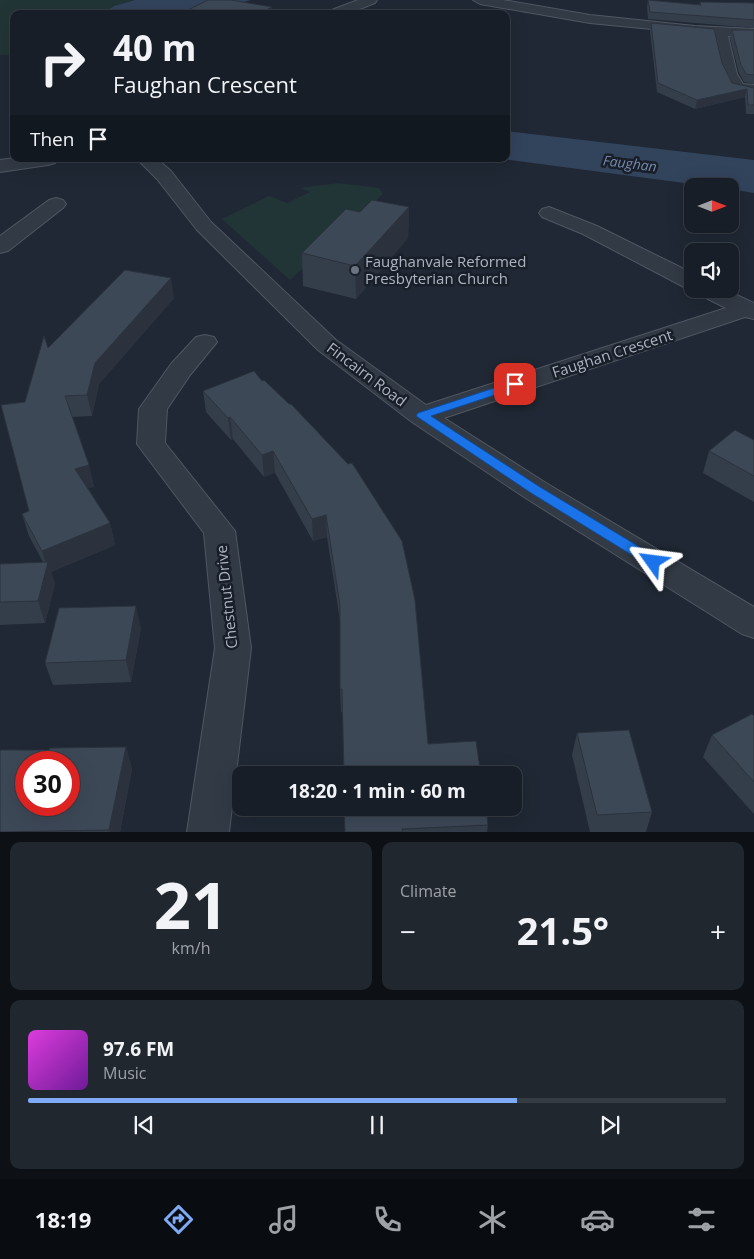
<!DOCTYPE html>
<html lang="en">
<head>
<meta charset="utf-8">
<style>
  :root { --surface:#171e27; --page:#20272f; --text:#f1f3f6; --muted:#9ea2a7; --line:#363c44; --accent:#7eaaf6 }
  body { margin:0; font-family:"Open Sans",sans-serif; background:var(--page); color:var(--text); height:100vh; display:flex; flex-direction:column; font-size:19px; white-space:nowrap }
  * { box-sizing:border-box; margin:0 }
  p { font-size:16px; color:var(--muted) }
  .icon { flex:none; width:28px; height:28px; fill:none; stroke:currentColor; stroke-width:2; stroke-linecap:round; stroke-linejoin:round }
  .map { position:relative; height:832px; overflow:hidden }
  .drawer { display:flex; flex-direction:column; gap:10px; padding:10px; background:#0d1015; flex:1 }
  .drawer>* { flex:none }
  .guide { position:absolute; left:10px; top:10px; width:500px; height:152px; border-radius:10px; box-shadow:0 5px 20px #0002,0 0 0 1px var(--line); background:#171e27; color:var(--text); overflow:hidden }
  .needle { width:32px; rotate:90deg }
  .fabs { position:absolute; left:684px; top:178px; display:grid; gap:10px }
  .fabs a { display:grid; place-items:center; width:55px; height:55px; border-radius:10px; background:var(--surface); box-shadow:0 5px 20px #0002,0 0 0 1px var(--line); font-size:25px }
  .speed { position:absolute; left:15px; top:751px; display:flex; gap:10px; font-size:25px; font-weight:700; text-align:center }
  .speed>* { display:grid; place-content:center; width:65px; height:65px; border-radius:50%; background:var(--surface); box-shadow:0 5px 20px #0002,0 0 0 1px var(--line); line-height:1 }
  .speed .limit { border:8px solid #d22; background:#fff; color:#111 }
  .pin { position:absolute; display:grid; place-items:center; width:42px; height:42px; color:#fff; margin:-21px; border-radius:10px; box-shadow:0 2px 8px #0006 }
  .me { position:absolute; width:55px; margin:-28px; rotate:301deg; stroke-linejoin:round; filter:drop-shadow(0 0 4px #0008) }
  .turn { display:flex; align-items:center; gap:18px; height:105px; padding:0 20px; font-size:22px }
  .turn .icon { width:65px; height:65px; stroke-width:2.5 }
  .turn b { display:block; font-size:35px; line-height:42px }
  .then { display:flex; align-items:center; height:48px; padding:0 20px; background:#0003; gap:10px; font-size:19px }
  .big { font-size:38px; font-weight:700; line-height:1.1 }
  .drawer .widget { flex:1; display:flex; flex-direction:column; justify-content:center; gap:8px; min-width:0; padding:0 18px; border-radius:10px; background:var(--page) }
  .drawer .dial { align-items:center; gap:0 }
  .dial b { font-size:65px; line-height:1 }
  .song { display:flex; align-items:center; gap:15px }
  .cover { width:60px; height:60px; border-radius:8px; background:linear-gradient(135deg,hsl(300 70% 55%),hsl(280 70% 35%)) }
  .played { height:5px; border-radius:2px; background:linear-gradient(90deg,var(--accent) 70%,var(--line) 70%) }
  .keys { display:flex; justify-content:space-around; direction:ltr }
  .heat { display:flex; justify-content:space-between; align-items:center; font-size:28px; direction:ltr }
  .drawer .tiles { flex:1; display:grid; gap:10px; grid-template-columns:1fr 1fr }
  .widget:last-child { grid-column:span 2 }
  .trip { position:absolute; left:232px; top:766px; width:290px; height:50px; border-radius:10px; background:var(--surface); box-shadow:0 5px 20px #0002,0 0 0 1px var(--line); font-weight:700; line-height:50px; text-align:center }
  .tab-bar { display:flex; height:80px; justify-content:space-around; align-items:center; background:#090c10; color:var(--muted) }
  .tab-bar .icon { width:35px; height:35px }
  .tab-bar .active { color:var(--accent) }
  .tab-bar b { font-size:22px; color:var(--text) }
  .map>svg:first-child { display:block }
</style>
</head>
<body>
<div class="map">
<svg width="754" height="832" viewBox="0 0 754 832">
  <rect width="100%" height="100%" fill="#1f2834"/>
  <g fill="#223536">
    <polygon points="0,0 135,0 114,6 102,14 14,14 14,55 0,55"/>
    <polygon points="338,183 379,188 383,194 290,280 222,219 269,196 287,203 310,192 300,188"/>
  </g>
  <g fill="#32435c">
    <polygon points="135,0 251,0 201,14 102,14 114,6"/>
    <polygon points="506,131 754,160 754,193 730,189 730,186 707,186 503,159 506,159"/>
  </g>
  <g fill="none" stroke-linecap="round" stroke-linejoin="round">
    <g stroke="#505763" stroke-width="2">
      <g id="minor">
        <polygon points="358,0 377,0 375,3 347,14 327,14 329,11"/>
        <path d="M473 0H503L590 15 695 26 754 29V37L728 36 737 74 743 84 754 85V95L732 91C719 72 718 58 714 35L590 23 480 4Z"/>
        <polygon points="14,158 14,159 57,159 55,163 48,165 0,172 0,160"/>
        <polygon points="137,159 157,159 171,171 211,222 336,340 426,405 726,308 698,294 695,289 724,289 754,303 754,319 745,317 444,418 546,483 754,607 754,638 742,634 524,497 412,422 318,350 197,230 157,179"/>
        <polygon points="56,198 63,200 66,204 63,208 8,251 0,253 0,236 49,200"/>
        <polygon points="549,207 597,226 692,273 693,289 684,287 583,234 542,217 539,213 542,209"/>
        <polygon points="205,335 214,337 217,342 190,375 167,409 165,443 235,531 251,648 229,832 187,832 215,648 204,533 137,444 139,409 171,364 196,337"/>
      </g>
    </g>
    <use href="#minor" fill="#323a45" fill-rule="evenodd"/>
  </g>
  <g fill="#343e4b">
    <polygon points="648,0 699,5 700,2 754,3 754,28 648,19 647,7"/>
    <polygon points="651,23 722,63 732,83 754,88 754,114 746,114 745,97 695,109 657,92 650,31"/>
    <polygon points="732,30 754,30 754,84 744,82 739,73 730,38"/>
    <polygon points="409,207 408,238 356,299 303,286 302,253 360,212"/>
    <polygon points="174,298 99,384 92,416 72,417 89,465 94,487 88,488 110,523 115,545 51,572 55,584 45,623 0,625 0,564 43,562 29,536 22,514 29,511 25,402 48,348"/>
    <polygon points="264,380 428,744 481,775 341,712 340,689 340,621 327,537 313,541 275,473 264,477 233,439 231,440 206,412 203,391 262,381"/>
    <polygon points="754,440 754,502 703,473 709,451"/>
    <polygon points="141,628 131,682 53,685 45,663"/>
    <polygon points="754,716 754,814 703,757 712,735"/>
    <polygon points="577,733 652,812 646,832 590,832 572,755"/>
    <polygon points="126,747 132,769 120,832 0,832 49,750"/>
    <polygon points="488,825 487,832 345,832"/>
  </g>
  <g fill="#2b323d">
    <polygon points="272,7 273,14 259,14"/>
    <polygon points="747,89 745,97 695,109 697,100"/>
    <polygon points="409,207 408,238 356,299 355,266"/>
    <polygon points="171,278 174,298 99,384 92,416 87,395 95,363"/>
    <polygon points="230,417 233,439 231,440 228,418"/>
    <polygon points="273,451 275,473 264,477 262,455"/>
    <polygon points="89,465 94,487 81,490 75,469"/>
    <polygon points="326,515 327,537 313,541 312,519"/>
    <polygon points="110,523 115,545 51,572 55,584 45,623 38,601 47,567 42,551"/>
    <polygon points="136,606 141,628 131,682 126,660"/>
    <polygon points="126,747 132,769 120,832 110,832 109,830"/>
  </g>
  <g fill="#3d4857" stroke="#2b323d" fill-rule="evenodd">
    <polygon points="208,0 231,0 272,7 259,14 180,14"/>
    <polygon points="648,0 701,5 700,2 754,3 754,20 650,12"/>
    <polygon points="651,23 714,29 722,63 732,83 754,88 754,105 748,105 747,89 697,100 658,83"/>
    <polygon points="732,30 754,30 754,75 746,74 741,65"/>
    <polygon points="372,200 409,207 355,266 302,253 346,209 360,212"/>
    <polygon points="125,270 171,278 95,363 87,395 65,396 89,465 75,469 110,523 42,551 22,514 29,511 1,405 25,402 44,336 48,348"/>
    <polygon points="254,371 262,381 264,380 289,404 291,404 348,464 352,463 402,541 415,600 428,744 476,741 481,775 344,775 342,689 340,689 340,605 326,515 312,519 273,451 262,455 230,417 228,418 203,391"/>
    <polygon points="735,430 754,440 754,476 709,451"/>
    <polygon points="48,562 38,601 0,602 0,564"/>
    <polygon points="136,606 126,660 45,663 59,608"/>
    <polygon points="752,714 754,716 754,782 712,735"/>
    <polygon points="629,730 652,812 597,815 577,733"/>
    <path d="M126 747 109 830 0 832V750H49L50 748ZM26 762H69V805H26Z"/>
    <polygon points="344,808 486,808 488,825 402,829 403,832 345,832"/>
  </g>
  <polygon fill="#1a73e8" stroke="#114b97" points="515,381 519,382 521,384 519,387 431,416 540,487 658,558 660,562 658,565 648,565 531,493 416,416 418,413"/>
  <circle fill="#6b7280" stroke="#181f29" stroke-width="2" cx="355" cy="270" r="5"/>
  <g text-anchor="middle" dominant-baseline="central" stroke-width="5" stroke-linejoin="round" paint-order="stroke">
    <g font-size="14" font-style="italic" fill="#748aab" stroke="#181f29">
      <text transform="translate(630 163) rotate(7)">Faughan</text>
    </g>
    <g font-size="15" fill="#acb4c2" stroke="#181f29" text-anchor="start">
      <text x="365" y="261">Faughanvale Reformed<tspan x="365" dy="17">Presbyterian Church</tspan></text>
    </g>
    <g font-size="15" fill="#acb4c2" stroke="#181f29">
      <text transform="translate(612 353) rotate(-18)">Faughan Crescent</text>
      <text transform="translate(367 374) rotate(37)">Fincairn Road</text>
      <text transform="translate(226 597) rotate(-96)">Chestnut Drive</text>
    </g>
  </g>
</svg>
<div class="fabs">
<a><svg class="needle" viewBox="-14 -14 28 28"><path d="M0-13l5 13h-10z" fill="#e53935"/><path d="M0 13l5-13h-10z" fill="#9ea2a7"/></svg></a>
<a><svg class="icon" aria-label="sound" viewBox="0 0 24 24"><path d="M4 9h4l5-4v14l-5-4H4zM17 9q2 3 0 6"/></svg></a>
</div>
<div class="speed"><div class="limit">30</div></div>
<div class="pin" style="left:515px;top:384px;background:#d93025"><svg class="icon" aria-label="arrive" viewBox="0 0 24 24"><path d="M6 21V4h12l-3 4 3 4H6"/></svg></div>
<svg class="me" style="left:653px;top:562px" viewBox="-20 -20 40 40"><path d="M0-17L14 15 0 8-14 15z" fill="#1a73e8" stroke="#fff" stroke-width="4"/></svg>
<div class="trip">18:20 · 1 min · 60 m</div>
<div class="guide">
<div class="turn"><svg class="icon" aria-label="right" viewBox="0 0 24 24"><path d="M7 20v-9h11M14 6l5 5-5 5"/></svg><div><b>40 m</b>Faughan Crescent</div></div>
<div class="then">Then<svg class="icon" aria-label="arrive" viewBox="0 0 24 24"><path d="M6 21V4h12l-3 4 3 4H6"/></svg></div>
</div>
</div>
<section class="drawer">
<div class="tiles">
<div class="widget dial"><b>21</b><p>km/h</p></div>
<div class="widget"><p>Climate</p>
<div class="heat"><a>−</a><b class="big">21.5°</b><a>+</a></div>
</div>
<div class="widget">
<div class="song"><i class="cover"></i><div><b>97.6 FM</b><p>Music</p></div></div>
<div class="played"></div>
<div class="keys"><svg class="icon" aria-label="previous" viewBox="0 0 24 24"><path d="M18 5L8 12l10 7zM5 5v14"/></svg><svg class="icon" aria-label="pause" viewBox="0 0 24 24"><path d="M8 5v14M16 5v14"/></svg><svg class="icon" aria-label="next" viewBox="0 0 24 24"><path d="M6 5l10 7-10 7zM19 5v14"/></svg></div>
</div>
</div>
</section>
<nav class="tab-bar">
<b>18:19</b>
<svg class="icon active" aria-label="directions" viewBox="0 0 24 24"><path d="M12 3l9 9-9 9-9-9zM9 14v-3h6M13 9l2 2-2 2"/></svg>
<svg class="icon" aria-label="music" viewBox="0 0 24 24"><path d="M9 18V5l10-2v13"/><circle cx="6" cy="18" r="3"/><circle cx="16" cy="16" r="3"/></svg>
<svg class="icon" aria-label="phone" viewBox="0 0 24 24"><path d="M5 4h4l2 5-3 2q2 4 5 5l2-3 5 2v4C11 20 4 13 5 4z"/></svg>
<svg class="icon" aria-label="climate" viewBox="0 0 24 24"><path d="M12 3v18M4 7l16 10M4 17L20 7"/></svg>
<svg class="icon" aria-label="car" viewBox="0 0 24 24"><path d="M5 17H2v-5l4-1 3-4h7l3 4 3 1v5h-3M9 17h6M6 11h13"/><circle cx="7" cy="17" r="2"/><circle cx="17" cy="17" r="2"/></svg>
<svg class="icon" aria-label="filters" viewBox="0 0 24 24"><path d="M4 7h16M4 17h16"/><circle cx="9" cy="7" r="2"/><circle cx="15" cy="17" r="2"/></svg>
</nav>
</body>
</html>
